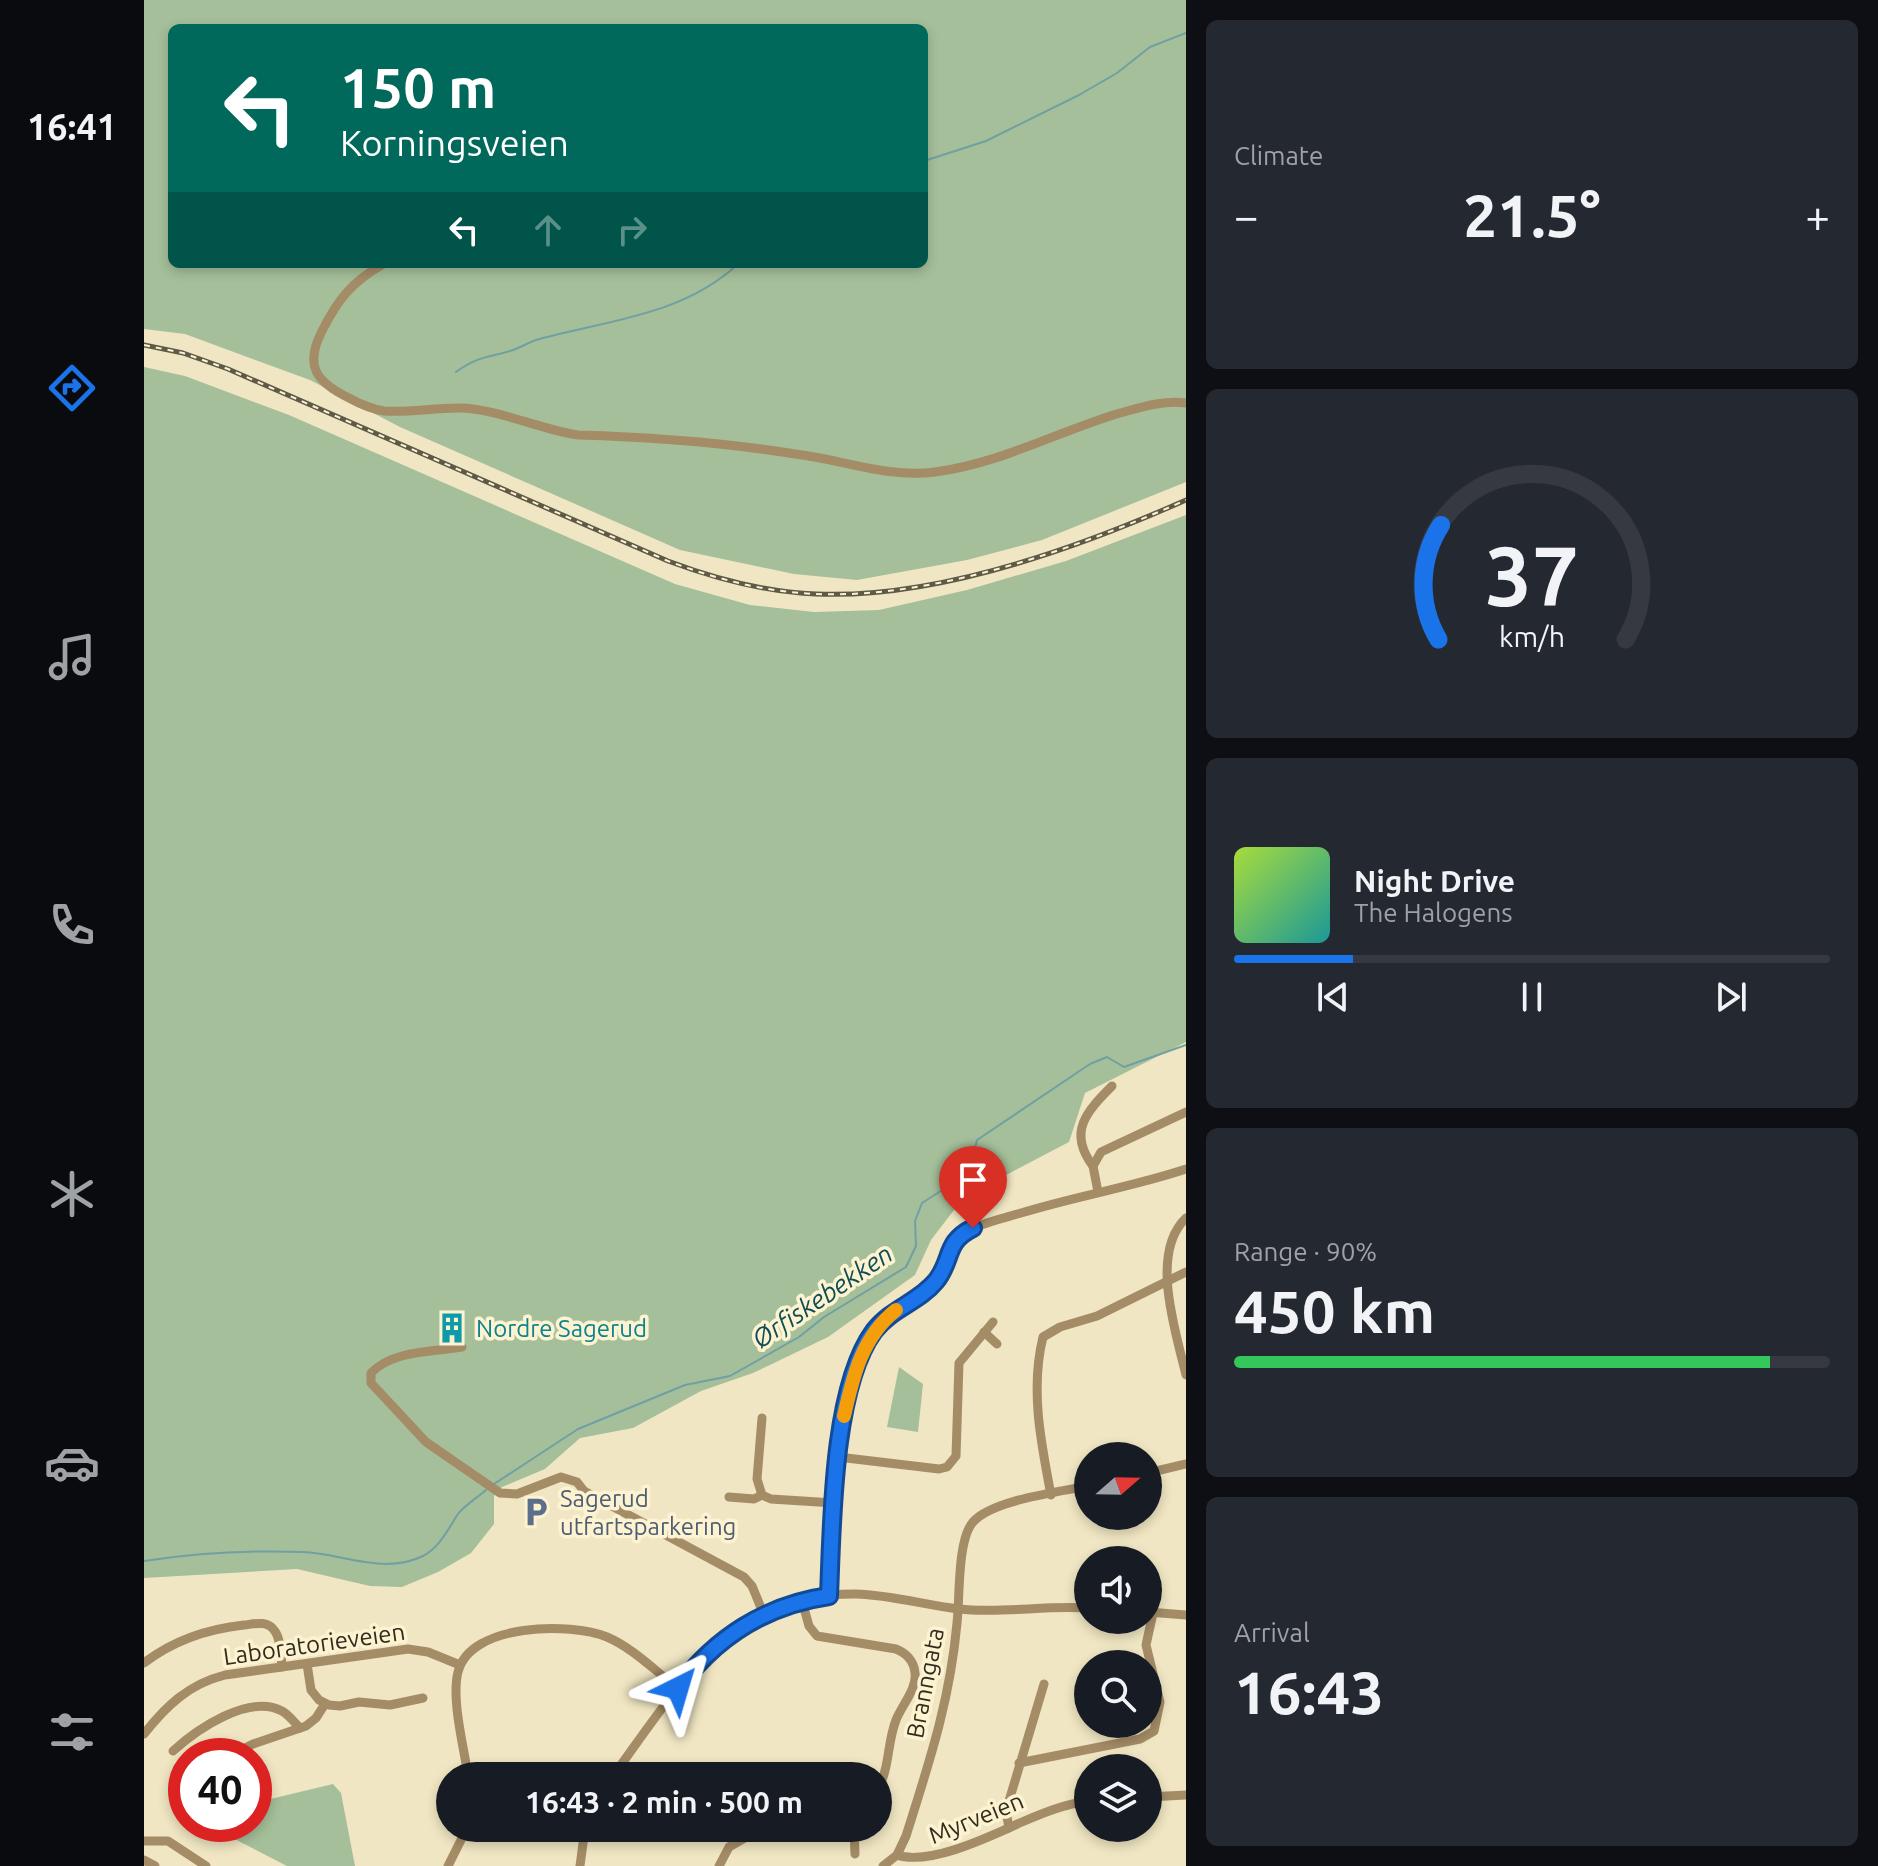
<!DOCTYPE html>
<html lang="en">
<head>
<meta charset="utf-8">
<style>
  :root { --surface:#171b24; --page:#242831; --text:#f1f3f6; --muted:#9ea1a6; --line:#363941; --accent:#1a73e8 }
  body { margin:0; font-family:Ubuntu,sans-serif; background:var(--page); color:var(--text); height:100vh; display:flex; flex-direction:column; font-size:30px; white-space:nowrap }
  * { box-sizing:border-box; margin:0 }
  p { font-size:26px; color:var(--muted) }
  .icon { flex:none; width:44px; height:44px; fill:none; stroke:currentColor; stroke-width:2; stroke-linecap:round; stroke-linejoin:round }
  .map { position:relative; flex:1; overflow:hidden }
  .sheet { display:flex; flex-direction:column; gap:20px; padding:20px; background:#0d0f14; width:692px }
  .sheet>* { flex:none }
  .banner { position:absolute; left:24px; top:24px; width:760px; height:244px; border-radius:12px; box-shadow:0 4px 12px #0003; background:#00695c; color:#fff; overflow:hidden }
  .needle { width:52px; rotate:70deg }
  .fabs { position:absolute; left:930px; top:1442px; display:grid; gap:16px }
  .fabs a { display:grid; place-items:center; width:88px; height:88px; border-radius:50%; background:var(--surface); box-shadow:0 4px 12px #0003; font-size:40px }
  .speed { position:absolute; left:24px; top:1738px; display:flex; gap:16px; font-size:40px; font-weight:700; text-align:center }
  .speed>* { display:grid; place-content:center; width:104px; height:104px; border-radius:50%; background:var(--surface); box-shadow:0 4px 12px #0003; line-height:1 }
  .speed .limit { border:12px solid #d22; background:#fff; color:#111 }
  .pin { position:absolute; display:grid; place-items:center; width:68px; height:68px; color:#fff; margin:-82px -34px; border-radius:50% 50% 50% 0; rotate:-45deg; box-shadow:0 0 8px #0007 }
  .pin .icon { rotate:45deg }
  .me { position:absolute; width:88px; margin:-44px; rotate:40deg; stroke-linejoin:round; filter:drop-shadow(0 0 6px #0008) }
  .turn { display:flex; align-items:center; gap:28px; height:168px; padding:0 40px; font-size:36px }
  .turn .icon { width:104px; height:104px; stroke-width:2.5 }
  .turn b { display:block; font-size:56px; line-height:68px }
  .lanes { display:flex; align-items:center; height:76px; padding:0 40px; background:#0003; justify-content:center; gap:40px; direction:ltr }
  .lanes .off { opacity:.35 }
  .big { font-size:60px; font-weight:700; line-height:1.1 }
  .sheet .widget { flex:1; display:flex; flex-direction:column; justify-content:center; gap:12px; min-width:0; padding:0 28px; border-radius:12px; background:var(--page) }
  .sheet .dial { align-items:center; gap:0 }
  .dial svg { height:208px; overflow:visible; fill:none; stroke:var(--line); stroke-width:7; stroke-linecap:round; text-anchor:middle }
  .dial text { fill:var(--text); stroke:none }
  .song { display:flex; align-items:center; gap:24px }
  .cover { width:96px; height:96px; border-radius:12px; background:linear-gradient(135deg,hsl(80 70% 55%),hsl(180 70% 35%)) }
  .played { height:8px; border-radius:4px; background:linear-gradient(90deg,var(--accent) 20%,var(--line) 20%) }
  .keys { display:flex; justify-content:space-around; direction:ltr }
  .heat { display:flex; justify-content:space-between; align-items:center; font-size:44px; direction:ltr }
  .charge { height:12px; border-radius:6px; background:linear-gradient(90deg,#34c759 90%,var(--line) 0) }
  .trip { position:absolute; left:292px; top:1762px; width:456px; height:80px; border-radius:40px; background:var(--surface); box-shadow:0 4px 12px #0003; font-weight:700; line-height:80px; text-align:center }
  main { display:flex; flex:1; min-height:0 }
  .dock { display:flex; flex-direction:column; width:144px; justify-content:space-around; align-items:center; background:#090b0e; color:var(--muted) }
  .dock .icon { width:56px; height:56px }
  .dock .active { color:var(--accent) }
  .dock b { font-size:36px; color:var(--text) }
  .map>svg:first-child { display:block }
</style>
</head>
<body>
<main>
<nav class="dock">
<b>16:41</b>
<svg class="icon active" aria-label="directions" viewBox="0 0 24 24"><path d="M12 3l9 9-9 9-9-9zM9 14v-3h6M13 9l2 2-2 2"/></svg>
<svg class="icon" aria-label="music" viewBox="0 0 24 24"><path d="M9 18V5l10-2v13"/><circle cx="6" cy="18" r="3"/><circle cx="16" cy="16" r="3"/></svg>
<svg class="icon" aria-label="phone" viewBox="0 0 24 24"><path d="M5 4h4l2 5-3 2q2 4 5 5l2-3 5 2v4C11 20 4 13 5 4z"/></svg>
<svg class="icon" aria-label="climate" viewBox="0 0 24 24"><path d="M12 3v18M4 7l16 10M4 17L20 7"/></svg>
<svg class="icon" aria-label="car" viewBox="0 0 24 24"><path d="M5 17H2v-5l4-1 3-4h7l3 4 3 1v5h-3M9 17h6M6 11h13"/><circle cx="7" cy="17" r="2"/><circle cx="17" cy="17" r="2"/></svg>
<svg class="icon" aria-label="filters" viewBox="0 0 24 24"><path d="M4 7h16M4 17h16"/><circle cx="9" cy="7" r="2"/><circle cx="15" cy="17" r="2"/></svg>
</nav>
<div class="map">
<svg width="1042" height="1866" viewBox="0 0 1042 1866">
  <rect width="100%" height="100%" fill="#f0e6c3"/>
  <g fill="#a5bf9a" fill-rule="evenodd">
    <path d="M0 0H1042V482L898 540 823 560 713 580 650 574 536 550 256 427 166 380 41 334 0 329ZM28 28H780V264H28Z"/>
    <polygon points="0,367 41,376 145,415 531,584 606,605 670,612 735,610 823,590 922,561 1042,515 1042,1042 941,1093 925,1142 820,1197 787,1240 771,1275 684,1337 609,1373 557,1391 489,1428 436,1438 401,1469 358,1487 350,1496 350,1524 327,1553 294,1572 258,1587 226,1586 153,1569 0,1578"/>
    <polygon points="755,1367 779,1384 774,1432 743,1427"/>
    <polygon points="189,1784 197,1793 211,1866 143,1866 61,1824 110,1824 110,1803"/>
  </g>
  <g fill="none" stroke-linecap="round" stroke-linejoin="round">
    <g stroke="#70a0a3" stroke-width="2">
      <polyline points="780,161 842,141 935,95 973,73 1006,47 1042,33"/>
      <path d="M312 372C335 355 345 358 369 350 377 347 384 343 392 340 463 320 538 316 594 264"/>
      <polyline points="350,1484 434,1429 541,1385 586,1376 655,1337 680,1317 762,1267 772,1246 771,1221 778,1203 817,1178 828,1160 833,1140 946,1064 963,1057 980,1067 1042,1045"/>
      <path d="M0 1561C53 1553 105 1550 159 1552 200 1554 240 1575 279 1556 296 1547 304 1529 314 1514 321 1505 333 1498 342 1490"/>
    </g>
    <g stroke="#a48c66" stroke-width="9">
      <path d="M239 264C208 282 194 299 178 331 160 366 172 382 205 398 216 404 227 409 240 411 266 413 293 407 320 408 359 411 395 429 434 435 509 437 584 443 658 455 702 461 746 478 791 472 855 464 915 431 976 413 998 407 1019 400 1042 403"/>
      <path d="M949 1166C923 1132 943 1111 968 1086"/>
      <polyline points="954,1192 949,1166 957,1152 1042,1112"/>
      <path d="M1042 1218C1005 1253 1032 1332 1042 1375"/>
      <polyline points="840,1332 853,1344"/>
      <path d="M318 1347C289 1352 249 1350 227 1373V1383L282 1442 356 1493 373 1494 417 1477 433 1482 440 1491 600 1577 608 1586 620 1615"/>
      <polyline points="694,1457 795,1469 803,1467 812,1456 815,1363 849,1322"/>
      <polyline points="1004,1473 1042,1464"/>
      <polyline points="618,1495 613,1479 618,1418"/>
      <path d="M907 1495C897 1443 886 1389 899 1337L916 1327 953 1316 1042 1272"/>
      <polyline points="585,1497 610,1499 618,1495 627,1499 690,1503"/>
      <path d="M685 1596C688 1524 688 1394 729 1334 744 1310 771 1304 789 1284 805 1266 802 1242 825 1230 841 1222 860 1218 877 1213 932 1196 988 1187 1042 1169"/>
      <path d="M658 1601 665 1626 673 1636 752 1649C762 1653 770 1661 771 1673 773 1689 758 1705 752 1720 743 1743 746 1767 734 1789"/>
      <polyline points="1004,1612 1042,1615"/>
      <path d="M0 1663C30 1640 63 1629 100 1625 110 1624 123 1620 130 1630 137 1638 137 1656 138 1667"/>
      <polyline points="163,1664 167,1690 175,1700 185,1705 196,1706 215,1702 246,1705 279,1698"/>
      <path d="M0 1734C22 1706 45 1684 81 1675L264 1649 284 1652 316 1665"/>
      <path d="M29 1751C52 1730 105 1693 138 1711 145 1715 150 1722 156 1728"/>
      <polyline points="85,1756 109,1744 162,1726 172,1718 181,1704"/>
      <polyline points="875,1763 996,1739 1010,1731 1016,1702 1002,1645 1009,1613"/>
      <path d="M324 1776C320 1747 307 1700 314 1672 326 1623 427 1622 463 1637 489 1648 511 1671 534 1688"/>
      <path d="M469 1776C534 1687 587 1593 712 1594 747 1595 781 1605 815 1609 858 1614 901 1605 944 1608"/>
      <polyline points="1004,1797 1042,1795"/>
      <polyline points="710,1828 711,1854"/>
      <polyline points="865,1828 862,1811 900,1684"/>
      <polyline points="0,1841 24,1841 62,1866"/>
      <path d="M753 1855C786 1866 847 1836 878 1822 899 1813 921 1804 944 1801"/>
      <polyline points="0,1860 11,1866"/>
      <polyline points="304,1866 323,1828"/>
      <polyline points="436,1866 441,1828"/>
      <polyline points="575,1866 585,1847 604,1836"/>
      <path d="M739 1866 753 1855 762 1836C785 1763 806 1701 813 1623 816 1599 813 1540 829 1522 848 1500 915 1492 944 1486"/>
    </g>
    <g stroke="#5f5a47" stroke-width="5">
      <path id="rail" d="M0 345 39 353 84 369 524 561C572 579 621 592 672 594 791 599 934 548 1042 500"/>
    </g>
    <use href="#rail" stroke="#fdf3d0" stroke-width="2" stroke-dasharray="6" stroke-linecap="butt"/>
  </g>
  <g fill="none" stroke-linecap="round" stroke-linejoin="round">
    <g stroke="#114b97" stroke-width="20">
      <path id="route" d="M534 1688C571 1638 622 1605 685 1596 688 1526 688 1388 730 1331 748 1308 775 1302 792 1281 809 1260 800 1242 829 1228"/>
    </g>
    <use href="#route" stroke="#1a73e8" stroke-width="14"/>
    <path stroke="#f59e0b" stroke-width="14" d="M700 1416C709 1376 718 1337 752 1310"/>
  </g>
  <defs>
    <g id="building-bare" transform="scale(2.4)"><path d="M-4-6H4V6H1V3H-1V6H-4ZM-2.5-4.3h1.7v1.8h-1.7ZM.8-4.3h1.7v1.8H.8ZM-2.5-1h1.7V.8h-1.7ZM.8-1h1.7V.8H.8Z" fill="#0f9aa8" stroke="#fdf3d0" stroke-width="2.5" paint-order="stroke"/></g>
    <g id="parking-bare" transform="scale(2.4)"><path d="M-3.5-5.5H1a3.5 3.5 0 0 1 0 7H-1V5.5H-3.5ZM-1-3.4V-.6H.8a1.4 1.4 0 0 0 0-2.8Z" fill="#5c6f8a" stroke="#fdf3d0" stroke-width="2.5" paint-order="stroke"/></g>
  </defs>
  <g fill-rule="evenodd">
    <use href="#building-bare" x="308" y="1328"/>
    <use href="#parking-bare" x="392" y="1512"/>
  </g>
  <g text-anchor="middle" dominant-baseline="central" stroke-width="7" stroke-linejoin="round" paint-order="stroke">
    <g font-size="24" fill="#0d838f" stroke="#fdf3d0" text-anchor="start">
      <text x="332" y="1328">Nordre Sagerud</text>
    </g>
    <g font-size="24" fill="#4e5e75" stroke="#fdf3d0" text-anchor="start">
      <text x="416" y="1498">Sagerud<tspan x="416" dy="28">utfartsparkering</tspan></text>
    </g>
    <g font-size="24" fill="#302c1e" stroke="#fdf3d0">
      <text transform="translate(170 1644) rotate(-8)">Laboratorieveien</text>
      <text transform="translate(781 1683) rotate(-79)">Branngata</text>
      <text transform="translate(832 1818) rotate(-22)">Myrveien</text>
    </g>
    <g font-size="26" font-style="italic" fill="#0f4e56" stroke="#fdf3d0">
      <text transform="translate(678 1296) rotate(-34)">Ørfiskebekken</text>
    </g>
  </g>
</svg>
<div class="fabs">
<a><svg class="needle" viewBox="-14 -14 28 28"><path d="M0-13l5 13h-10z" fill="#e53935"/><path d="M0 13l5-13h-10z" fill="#9ea1a6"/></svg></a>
<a><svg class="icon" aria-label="sound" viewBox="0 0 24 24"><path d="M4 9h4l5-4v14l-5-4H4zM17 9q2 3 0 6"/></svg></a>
<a><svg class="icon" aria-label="search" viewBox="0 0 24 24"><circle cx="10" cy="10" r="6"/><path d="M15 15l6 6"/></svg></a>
<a><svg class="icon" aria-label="layers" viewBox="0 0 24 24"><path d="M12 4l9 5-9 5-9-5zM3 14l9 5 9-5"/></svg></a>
</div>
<div class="speed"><div class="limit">40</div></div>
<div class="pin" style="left:829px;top:1228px;background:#d93025"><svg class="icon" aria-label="arrive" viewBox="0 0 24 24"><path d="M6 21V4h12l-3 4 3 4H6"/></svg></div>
<svg class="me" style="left:534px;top:1688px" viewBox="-20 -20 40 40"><path d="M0-17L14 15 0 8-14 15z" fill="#1a73e8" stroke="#fff" stroke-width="4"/></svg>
<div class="trip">16:43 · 2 min · 500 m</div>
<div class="banner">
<div class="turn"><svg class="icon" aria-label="left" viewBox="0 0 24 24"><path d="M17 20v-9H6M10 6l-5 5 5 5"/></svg><div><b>150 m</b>Korningsveien</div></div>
<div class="lanes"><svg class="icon" aria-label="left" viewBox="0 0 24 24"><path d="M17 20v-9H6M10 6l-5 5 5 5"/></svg><svg class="icon off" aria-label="ahead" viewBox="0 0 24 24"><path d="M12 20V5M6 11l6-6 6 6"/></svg><svg class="icon off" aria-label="right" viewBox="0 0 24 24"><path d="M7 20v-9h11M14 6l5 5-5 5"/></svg></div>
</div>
</div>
<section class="sheet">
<div class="widget"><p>Climate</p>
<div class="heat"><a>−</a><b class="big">21.5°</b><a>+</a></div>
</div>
<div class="widget dial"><svg viewBox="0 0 100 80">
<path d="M14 69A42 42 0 1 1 86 69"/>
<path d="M14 69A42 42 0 0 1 15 25" stroke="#1a73e8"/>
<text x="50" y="56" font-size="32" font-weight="700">37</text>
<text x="50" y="72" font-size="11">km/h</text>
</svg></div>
<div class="widget">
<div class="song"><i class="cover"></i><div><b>Night Drive</b><p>The Halogens</p></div></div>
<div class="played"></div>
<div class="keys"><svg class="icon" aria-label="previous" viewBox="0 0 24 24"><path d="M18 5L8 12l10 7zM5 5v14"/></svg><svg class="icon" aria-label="pause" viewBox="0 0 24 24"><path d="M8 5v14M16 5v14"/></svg><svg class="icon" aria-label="next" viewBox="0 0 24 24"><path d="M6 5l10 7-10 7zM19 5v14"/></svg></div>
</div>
<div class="widget"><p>Range · 90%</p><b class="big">450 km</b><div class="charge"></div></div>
<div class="widget"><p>Arrival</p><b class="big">16:43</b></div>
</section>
</main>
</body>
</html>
